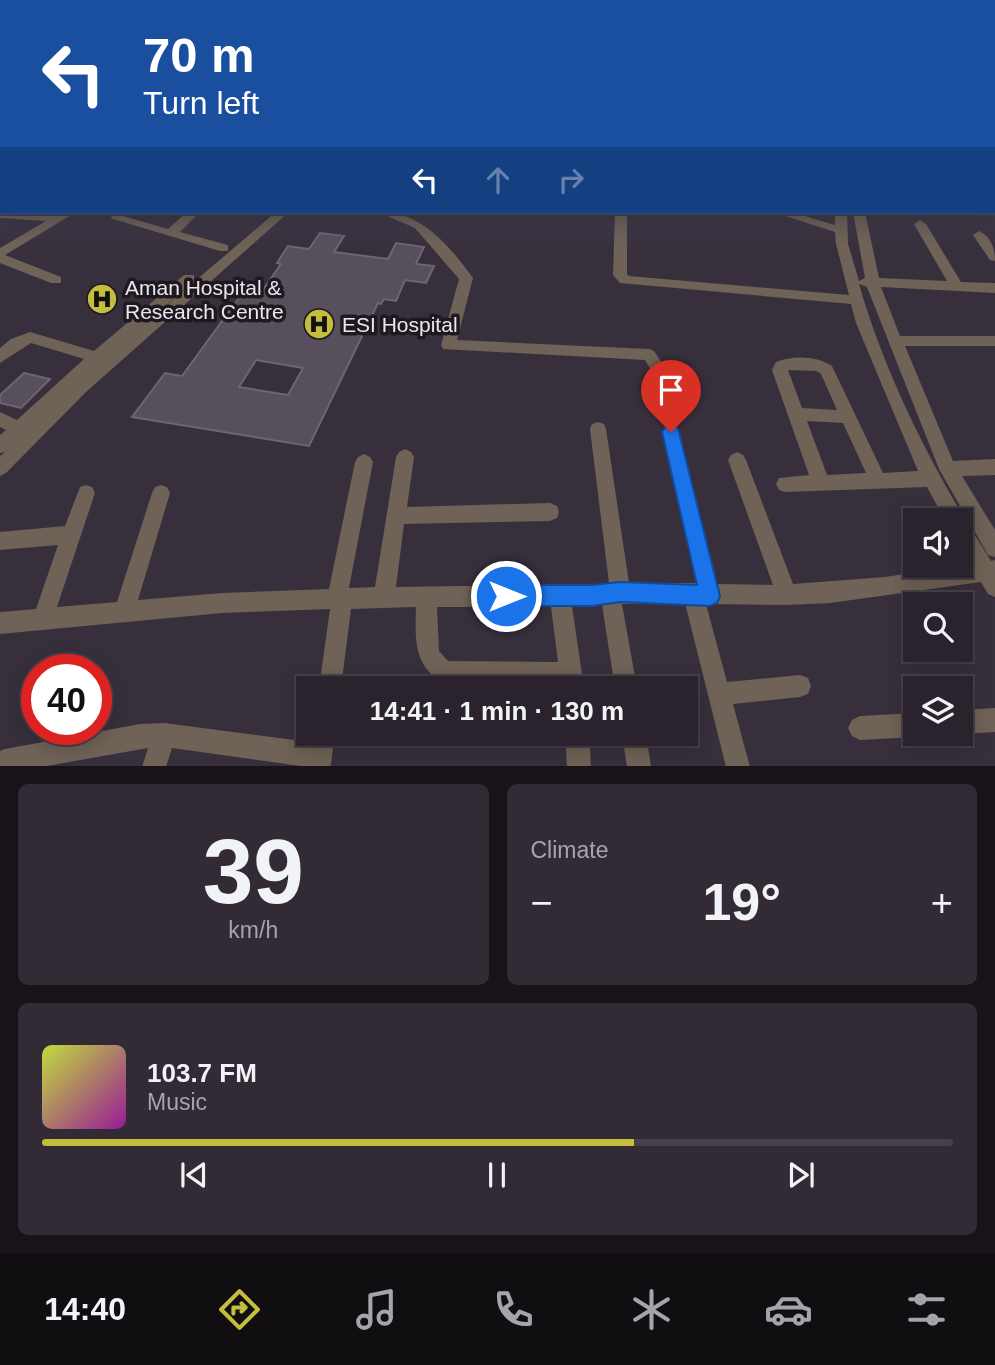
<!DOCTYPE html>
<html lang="en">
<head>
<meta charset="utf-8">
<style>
  :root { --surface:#2a232d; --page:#322b35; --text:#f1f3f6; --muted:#a5a4aa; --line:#464049; --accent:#c4bd3e }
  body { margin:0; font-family:Helvetica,sans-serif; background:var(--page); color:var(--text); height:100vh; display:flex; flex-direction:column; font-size:26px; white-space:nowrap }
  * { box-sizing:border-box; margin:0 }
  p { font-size:23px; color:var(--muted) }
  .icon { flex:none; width:38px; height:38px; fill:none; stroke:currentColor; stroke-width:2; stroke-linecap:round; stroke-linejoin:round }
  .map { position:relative; height:766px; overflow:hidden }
  .sheet { display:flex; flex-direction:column; gap:18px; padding:18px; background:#171319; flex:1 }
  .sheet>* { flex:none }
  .banner { position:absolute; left:0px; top:0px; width:996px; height:214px; box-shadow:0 4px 18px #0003,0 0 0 2px var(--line); background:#1a4fa0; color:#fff; overflow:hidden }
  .tools { position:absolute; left:903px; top:508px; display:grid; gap:14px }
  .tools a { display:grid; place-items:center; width:70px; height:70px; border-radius:0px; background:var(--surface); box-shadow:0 4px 18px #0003,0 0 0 2px var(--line); font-size:35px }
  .speed { position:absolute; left:21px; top:654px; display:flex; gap:14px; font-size:35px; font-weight:700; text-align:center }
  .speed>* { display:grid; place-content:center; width:91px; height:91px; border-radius:50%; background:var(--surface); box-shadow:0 4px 18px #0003,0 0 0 2px var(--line); line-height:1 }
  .speed .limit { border:10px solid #d22; background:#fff; color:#111 }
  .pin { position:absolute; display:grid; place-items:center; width:60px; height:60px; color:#fff; margin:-72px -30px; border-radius:50% 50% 50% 0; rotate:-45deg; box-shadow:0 0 7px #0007 }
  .pin .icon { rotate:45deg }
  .me { position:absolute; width:77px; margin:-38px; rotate:90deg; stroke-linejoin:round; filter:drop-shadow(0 0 5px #0008) }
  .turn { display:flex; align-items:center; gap:24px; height:147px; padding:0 28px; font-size:32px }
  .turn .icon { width:91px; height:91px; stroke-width:2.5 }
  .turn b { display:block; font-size:49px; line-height:60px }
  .lanes { display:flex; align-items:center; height:66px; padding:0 28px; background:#0003; justify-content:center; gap:35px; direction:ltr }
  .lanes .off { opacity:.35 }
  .big { font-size:52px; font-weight:600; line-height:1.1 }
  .sheet .tile { flex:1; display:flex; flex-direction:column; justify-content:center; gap:10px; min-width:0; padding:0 24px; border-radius:10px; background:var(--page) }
  .sheet .dial { align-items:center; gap:0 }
  .dial b { font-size:91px; line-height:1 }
  .song { display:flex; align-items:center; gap:21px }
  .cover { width:84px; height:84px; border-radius:10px; background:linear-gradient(135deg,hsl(70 70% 55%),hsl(300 70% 35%)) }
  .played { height:7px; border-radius:4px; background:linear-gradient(90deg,var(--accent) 65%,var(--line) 65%) }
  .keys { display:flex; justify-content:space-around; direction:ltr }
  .heat { display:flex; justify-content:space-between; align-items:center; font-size:38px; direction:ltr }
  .sheet .tiles { flex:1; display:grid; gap:18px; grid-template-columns:1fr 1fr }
  .tile:last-child { grid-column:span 2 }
  .trip { position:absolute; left:296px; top:676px; width:402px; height:70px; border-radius:0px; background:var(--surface); box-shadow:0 4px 18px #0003,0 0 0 2px var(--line); font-weight:600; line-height:70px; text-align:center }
  .tabs { display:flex; height:112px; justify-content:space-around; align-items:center; background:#110e12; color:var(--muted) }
  .tabs .icon { width:49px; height:49px }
  .tabs .selected { color:var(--accent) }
  .tabs b { font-size:32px; color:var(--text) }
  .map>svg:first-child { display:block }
</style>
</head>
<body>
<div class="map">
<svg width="995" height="767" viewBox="0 0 995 767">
  <rect width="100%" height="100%" fill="#382f3c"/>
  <g fill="#584f5d" stroke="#6e6473" stroke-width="2" fill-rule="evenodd">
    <path d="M320 233 344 236 334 252 388 259 396 243 424 247 416 264 434 266 426 283 405 280 396 301 384 299 381 304 378 303 309 446 132 417 165 373 182 376 241 295 258 297 281 264 277 263 288 246 309 249ZM256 360 303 368 288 395 239 387Z"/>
    <polygon points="24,373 50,379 21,408 0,403 0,395"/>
  </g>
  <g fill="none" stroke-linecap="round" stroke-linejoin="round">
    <g fill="#6f6256" fill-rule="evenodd">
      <rect x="0" y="151" width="2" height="6"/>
      <polygon points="0,198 2,198 0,206"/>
      <polygon points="0,210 57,214 76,212 5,255 61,277 61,283 51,283 0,263 0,248 46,221 0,218"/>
      <polygon points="187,212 200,212 180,232 228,245 228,251 220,251 110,218 116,214 168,229"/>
      <polygon points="276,212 289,212 86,392 6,473 0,476 0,456 5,452 0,453 0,435 6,430 0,427 0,412 17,420 84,359 31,343 0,363 0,348 11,339 30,332 94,351 184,275 194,275 194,281 128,338"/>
      <path d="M378 212C420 210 450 246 473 278L457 340 649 349 654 351 684 396 686 401 684 406H672L645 360 443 349 441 345 459 279 415 228Z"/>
      <path d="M615 212H627V274L629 276 849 295 836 244 835 232 773 212H791L835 225V212H847L848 244 859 281 865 278 853 212H865L879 278 947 281 914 224 920 220 926 224 961 282 995 283V293L881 287 900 336H995V346H905L953 461 995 459V475L962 476 995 530V557L988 555 939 469 867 287 859 284C882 364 919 441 962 514L964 522 968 524 991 561 995 560V597L988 594 981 582 830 603 787 605 706 604 727 682 800 675 808 678 811 686 808 694 800 697 733 704 750 767H726L685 603 622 604 637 688H615L602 605 572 606 584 688H562L561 684 446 683C413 669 415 638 416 607L351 609 341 688H319L330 609 222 613 0 634V612L36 609 58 545 0 550V532L65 526 80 487 86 485 92 487 95 493 57 607 117 602 152 493 155 487 161 485 167 487 170 493 138 600 222 593 329 589 355 462 358 457 364 454 370 457 373 462 349 588 375 587 396 457 399 452 405 449 411 452 414 457 407 507 550 503 557 506 559 512 557 518 550 521 404 524 396 587 606 584 609 583 590 429 592 424 598 422 604 424 606 429 629 583H697L663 432 665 427 671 425 677 427 679 432 717 584 773 585 728 460 731 455 737 452 743 455 746 460 793 584 885 577 970 564 961 548V520H945L927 487 785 492 779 490 776 484 779 478 809 475 772 370 776 362C793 355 817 356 832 366L883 473 918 471 856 323 851 304 620 283 613 275ZM788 370 816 371 821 374 837 410 802 408ZM807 421 843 423 866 473 827 475ZM437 607H551L558 662 448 661 439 651Z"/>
      <path d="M979 231C991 236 995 249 995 261L990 260 973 235Z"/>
      <polygon points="995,708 995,732 961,734 960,733 961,710"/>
      <polygon points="915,713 915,733 923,733 915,737 860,740 852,736 848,728 852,720 860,716"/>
      <polygon points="164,723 310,742 311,733 335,733 331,764 330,767 308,767 172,748 166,767 142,767 148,748 41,767 0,767 0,751 5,749 140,724"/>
      <polygon points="565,733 589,733 591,767 567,767"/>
      <polygon points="622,733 646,733 651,767 627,767"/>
    </g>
  </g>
  <linearGradient id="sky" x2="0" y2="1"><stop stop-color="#1f1a21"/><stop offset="0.57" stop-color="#4d4d61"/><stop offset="1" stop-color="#4d4d61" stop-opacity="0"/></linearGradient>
  <rect width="995" height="248" fill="url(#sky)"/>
  <polygon fill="#1a73e8" stroke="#114b97" stroke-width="2" points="671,425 677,427 679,432 720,596 717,603 710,606 620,602 592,606 506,606 499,603 496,596 499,588 506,585 592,585 620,582 697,585 662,432 665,427"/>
  <defs>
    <g id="hospital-disc" transform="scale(1.575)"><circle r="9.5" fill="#c4bd3e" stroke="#1d191e"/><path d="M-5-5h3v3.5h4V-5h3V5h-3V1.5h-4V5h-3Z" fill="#111"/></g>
  </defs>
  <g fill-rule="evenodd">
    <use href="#hospital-disc" x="102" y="299"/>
    <use href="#hospital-disc" x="319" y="324"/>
  </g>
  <g text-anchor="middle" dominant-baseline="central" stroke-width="7" stroke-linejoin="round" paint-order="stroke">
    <g font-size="21" fill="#ebe5ed" stroke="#1d191e" text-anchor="start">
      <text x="125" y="287">Aman Hospital &amp;<tspan x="125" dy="24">Research Centre</tspan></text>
      <text x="342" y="324">ESI Hospital</text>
    </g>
  </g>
</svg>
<div class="tools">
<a><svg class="icon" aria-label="sound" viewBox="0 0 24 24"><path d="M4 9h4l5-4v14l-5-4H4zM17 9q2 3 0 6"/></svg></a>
<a><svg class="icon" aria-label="search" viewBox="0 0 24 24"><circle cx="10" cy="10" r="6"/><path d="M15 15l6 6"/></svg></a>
<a><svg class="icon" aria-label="layers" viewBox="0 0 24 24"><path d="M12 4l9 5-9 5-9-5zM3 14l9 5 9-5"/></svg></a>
</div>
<div class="speed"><div class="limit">40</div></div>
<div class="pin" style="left:671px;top:432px;background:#d93025"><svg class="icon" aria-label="arrive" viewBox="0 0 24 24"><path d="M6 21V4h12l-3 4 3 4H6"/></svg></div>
<svg class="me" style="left:506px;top:596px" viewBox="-20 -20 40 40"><circle r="17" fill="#1a73e8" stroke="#fff" stroke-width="3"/><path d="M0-11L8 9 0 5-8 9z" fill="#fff"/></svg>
<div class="trip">14:41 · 1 min · 130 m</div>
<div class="banner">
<div class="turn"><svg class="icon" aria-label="left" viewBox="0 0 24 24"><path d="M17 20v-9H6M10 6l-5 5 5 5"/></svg><div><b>70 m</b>Turn left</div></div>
<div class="lanes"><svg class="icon" aria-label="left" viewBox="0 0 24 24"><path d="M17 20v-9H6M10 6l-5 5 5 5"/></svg><svg class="icon off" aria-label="ahead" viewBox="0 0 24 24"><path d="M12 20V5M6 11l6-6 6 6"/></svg><svg class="icon off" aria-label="right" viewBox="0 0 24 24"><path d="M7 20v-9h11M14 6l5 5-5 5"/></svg></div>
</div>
</div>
<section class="sheet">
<div class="tiles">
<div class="tile dial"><b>39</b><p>km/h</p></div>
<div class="tile"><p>Climate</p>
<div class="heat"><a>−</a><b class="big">19°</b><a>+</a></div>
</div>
<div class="tile">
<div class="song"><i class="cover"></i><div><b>103.7 FM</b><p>Music</p></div></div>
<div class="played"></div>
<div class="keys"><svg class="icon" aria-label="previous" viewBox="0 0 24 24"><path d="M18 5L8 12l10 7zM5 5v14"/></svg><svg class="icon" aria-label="pause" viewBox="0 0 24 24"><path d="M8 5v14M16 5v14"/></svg><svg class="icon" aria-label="next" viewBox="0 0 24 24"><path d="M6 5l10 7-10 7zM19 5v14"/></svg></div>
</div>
</div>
</section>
<nav class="tabs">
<b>14:40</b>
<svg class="icon selected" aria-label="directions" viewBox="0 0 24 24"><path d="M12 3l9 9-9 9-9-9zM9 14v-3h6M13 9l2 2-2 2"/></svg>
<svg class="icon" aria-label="music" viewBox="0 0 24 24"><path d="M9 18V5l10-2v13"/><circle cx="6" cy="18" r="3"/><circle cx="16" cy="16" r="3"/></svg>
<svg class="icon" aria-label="phone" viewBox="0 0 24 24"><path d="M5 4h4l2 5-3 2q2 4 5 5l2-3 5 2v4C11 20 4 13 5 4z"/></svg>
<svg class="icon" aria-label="climate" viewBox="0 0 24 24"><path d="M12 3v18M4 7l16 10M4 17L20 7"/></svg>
<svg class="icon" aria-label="car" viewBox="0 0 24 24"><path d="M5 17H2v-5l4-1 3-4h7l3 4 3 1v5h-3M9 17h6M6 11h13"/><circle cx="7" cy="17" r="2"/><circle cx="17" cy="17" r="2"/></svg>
<svg class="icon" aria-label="filters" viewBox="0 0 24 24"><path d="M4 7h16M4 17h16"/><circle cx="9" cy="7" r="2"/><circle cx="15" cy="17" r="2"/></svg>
</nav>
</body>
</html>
